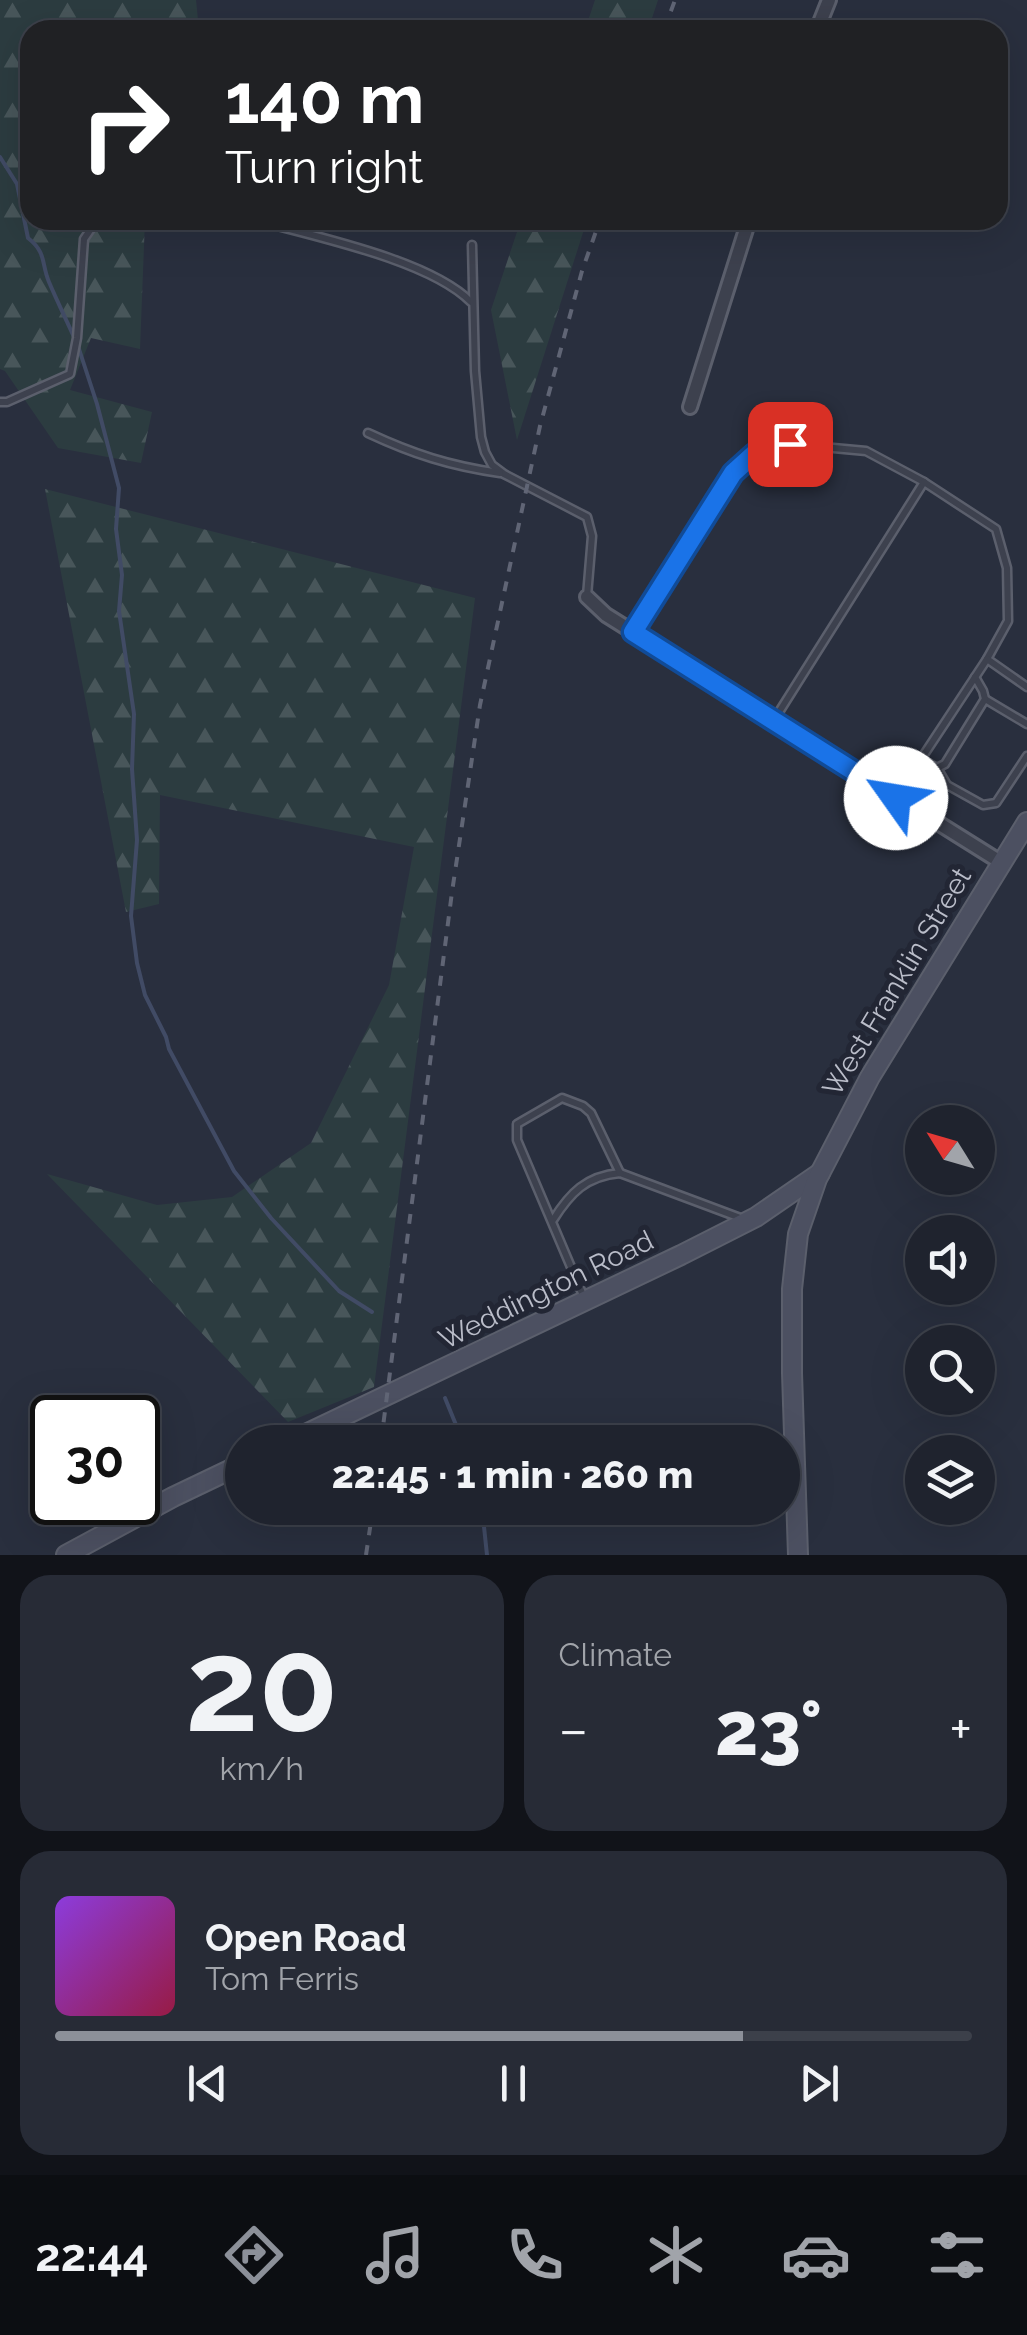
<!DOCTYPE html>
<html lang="en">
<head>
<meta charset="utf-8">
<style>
  :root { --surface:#1f232e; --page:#272b36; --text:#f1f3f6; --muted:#a1a4aa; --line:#3c404a; --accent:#8c9099 }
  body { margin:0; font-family:Raleway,sans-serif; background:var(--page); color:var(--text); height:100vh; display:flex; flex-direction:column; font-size:38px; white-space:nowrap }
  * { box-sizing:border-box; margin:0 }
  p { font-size:32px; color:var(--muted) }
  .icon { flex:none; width:55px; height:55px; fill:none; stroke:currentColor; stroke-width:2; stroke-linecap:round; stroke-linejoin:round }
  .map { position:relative; height:1555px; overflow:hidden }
  .side { display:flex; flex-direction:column; gap:20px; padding:20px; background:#111319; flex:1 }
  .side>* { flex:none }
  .hud { position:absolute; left:20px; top:20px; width:988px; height:210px; border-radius:30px; box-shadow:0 10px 40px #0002,0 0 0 2px var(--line); background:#202124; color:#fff; overflow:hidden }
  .needle { width:65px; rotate:307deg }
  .buttons { position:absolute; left:905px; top:1105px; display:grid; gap:20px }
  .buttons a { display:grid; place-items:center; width:90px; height:90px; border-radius:50%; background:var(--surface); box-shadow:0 10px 40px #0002,0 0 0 2px var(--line); font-size:50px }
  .speed { position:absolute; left:30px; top:1395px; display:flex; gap:20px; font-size:50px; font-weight:700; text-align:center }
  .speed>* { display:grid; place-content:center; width:130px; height:130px; border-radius:50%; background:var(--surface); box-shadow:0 10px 40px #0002,0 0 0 2px var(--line); line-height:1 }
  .speed .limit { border:5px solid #111; border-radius:15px; background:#fff; color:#111 }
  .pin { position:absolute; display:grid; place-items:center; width:85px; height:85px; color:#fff; margin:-42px; border-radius:20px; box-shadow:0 5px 15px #0006 }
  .me { position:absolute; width:110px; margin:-55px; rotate:302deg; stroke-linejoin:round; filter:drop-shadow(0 0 8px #0008) }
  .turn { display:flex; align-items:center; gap:35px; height:210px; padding:0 40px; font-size:45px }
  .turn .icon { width:130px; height:130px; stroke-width:2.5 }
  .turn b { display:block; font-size:70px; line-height:85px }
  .big { font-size:75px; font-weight:800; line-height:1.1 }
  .side .card { flex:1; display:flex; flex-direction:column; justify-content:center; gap:15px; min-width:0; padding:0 35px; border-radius:30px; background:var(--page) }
  .side .dial { align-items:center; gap:0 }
  .dial b { font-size:130px; line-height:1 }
  .song { display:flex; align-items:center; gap:30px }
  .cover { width:120px; height:120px; border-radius:15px; background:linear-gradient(135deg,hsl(270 70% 55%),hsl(340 70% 35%)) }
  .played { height:10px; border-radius:5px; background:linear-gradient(90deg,var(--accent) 75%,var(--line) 75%) }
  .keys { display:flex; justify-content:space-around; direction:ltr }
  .heat { display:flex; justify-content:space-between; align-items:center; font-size:55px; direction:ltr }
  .side .tiles { flex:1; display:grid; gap:20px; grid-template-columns:1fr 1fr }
  .card:last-child { grid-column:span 2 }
  .trip { position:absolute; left:225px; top:1425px; width:575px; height:100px; border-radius:50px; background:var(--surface); box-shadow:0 10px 40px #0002,0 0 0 2px var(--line); font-weight:800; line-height:100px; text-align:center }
  .dock { display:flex; height:160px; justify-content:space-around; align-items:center; background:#0c0e12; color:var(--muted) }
  .dock .icon { width:70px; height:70px }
  .dock .selected { color:var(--accent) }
  .dock b { font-size:45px; color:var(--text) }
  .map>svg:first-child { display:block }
</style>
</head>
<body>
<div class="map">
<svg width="1027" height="1555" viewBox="0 0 1027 1555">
  <defs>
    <pattern id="forest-firs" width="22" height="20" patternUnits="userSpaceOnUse" patternTransform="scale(2.5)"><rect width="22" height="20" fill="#2c3c40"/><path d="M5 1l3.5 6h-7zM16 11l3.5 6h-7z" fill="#48565a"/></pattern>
  </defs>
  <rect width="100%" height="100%" fill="#292f3e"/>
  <g fill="url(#forest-firs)">
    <polygon points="0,0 196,0 199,30 30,30 30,220 145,220 140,349 91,338 70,390 152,412 141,463 58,448 5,371 0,369"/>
    <polygon points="595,0 658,0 648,30 585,30"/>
    <polygon points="521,220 587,220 517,440 491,310"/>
    <polygon points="45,489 475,598 374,1387 288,1422 47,1174 157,1205 232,1197 311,1143 389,985 414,847 160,795 159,904 126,912"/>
  </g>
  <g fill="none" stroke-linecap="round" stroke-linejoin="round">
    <g stroke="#414b65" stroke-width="4">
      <path d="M0 157 17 184 28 238C47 253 41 263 49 282 57 301 66 319 74 337"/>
      <polyline points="78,346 97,404 119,488 116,529 122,575 119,611 134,714 132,769 137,840 131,916 137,963 145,995 166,1037 169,1049 234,1171 271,1218 339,1291 372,1312"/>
      <polyline points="445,1398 463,1442"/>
      <polyline points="482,1508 487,1555"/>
    </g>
    <g stroke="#5b5f6c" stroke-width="11">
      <g id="lane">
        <path d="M255 220C313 236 430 260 471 302"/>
        <polyline points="472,245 475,371 481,437 485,452 492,465 504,474 587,517 592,536 587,596"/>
        <polyline points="0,402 7,402 70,374 77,338 84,239 97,220"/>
        <path d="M368 433C413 454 450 466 500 473"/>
        <polyline points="633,631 715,499 733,473 754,454 790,444 866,451 924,482"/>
        <polyline points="985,699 1027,724"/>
        <polyline points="774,720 924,482 996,529 1007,568 1008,621 987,659"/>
        <polyline points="921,759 937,768 945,764 985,699 983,691 975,677"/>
        <polyline points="937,768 947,785 983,805 996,803 1027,756"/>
        <polyline points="896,797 987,659 1027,687"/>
        <path d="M553 1220C570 1193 586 1176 620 1173L743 1219"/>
        <polyline points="585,1300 517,1140 517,1124 562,1098 583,1106 591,1113 620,1173"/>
      </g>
    </g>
    <g stroke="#5b5f6c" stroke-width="18">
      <g id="street">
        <polyline points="817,30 829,0"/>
        <polyline points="690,407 749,220"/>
        <polyline points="587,597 606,615 1002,863"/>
      </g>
    </g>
    <g stroke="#5b5f6c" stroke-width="22">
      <g id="secondary">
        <polyline points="289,1442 681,1255 756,1217 820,1173"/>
        <polyline points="66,1555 173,1497 242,1464"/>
        <polyline points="798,1555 792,1373 792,1289 798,1234 817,1179 870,1077 1027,822"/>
      </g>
    </g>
    <use href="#lane" stroke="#3d414e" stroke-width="6"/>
    <use href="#street" stroke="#3d414e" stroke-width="12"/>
    <use href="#secondary" stroke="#4c5061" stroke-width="18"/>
    <g stroke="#606575" stroke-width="4" stroke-dasharray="10 10" stroke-linecap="butt">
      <polyline points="664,30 675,0"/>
      <polyline points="381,1442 452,892 480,705 540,426 582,271 600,220"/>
      <polyline points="366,1555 373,1508"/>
    </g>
  </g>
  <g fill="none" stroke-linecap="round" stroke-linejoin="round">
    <g stroke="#114b97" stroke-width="25">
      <polyline id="route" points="790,444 754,454 733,473 633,632 896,798"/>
    </g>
    <use href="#route" stroke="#1a73e8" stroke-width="18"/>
  </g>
  <g text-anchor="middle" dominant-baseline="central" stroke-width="10" stroke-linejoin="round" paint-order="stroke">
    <g font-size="28" fill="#babdc9" stroke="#222634">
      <text transform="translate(897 982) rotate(-59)">West Franklin Street</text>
      <text transform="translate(546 1290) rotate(-26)">Weddington Road</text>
    </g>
  </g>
</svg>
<div class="buttons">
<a><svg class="needle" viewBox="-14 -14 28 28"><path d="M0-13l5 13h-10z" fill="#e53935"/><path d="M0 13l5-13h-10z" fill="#a1a4aa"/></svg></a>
<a><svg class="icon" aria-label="sound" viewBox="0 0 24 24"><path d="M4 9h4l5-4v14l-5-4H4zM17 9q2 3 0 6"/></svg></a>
<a><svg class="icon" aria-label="search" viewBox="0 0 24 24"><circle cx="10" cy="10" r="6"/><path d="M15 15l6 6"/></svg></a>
<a><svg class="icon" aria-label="layers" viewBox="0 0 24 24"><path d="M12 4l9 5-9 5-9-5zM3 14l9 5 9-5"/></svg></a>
</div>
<div class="speed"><div class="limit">30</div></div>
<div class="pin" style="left:790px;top:444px;background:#d93025"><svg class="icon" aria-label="arrive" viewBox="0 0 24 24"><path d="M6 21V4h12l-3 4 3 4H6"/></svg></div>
<svg class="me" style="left:896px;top:798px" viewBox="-20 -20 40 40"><circle r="19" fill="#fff"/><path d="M0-13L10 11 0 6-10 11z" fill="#1a73e8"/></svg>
<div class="trip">22:45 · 1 min · 260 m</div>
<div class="hud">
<div class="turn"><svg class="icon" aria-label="right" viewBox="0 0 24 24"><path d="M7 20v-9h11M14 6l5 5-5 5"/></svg><div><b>140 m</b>Turn right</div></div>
</div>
</div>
<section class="side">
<div class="tiles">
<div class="card dial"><b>20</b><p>km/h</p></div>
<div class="card"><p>Climate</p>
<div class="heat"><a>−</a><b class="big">23°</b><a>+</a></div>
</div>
<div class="card">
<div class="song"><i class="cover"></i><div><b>Open Road</b><p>Tom Ferris</p></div></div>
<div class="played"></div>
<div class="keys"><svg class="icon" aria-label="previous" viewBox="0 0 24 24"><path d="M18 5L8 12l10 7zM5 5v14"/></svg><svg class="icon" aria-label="pause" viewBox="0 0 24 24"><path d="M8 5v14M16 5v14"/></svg><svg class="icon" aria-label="next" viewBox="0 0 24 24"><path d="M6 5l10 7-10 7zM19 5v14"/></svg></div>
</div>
</div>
</section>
<nav class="dock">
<b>22:44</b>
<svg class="icon selected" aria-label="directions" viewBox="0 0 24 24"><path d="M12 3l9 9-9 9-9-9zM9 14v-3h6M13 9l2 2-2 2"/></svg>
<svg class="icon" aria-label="music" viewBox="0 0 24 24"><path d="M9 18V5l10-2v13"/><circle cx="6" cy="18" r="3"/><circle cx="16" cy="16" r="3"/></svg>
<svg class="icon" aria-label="phone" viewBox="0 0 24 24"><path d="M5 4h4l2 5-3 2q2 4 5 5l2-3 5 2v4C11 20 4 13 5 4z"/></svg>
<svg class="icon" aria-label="climate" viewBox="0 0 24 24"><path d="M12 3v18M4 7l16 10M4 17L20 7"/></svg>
<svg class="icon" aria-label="car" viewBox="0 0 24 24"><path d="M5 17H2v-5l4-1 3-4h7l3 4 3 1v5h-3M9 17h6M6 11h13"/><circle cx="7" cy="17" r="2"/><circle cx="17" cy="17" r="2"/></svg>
<svg class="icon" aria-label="filters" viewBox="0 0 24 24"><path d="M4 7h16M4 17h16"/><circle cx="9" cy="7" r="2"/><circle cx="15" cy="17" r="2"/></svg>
</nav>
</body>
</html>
